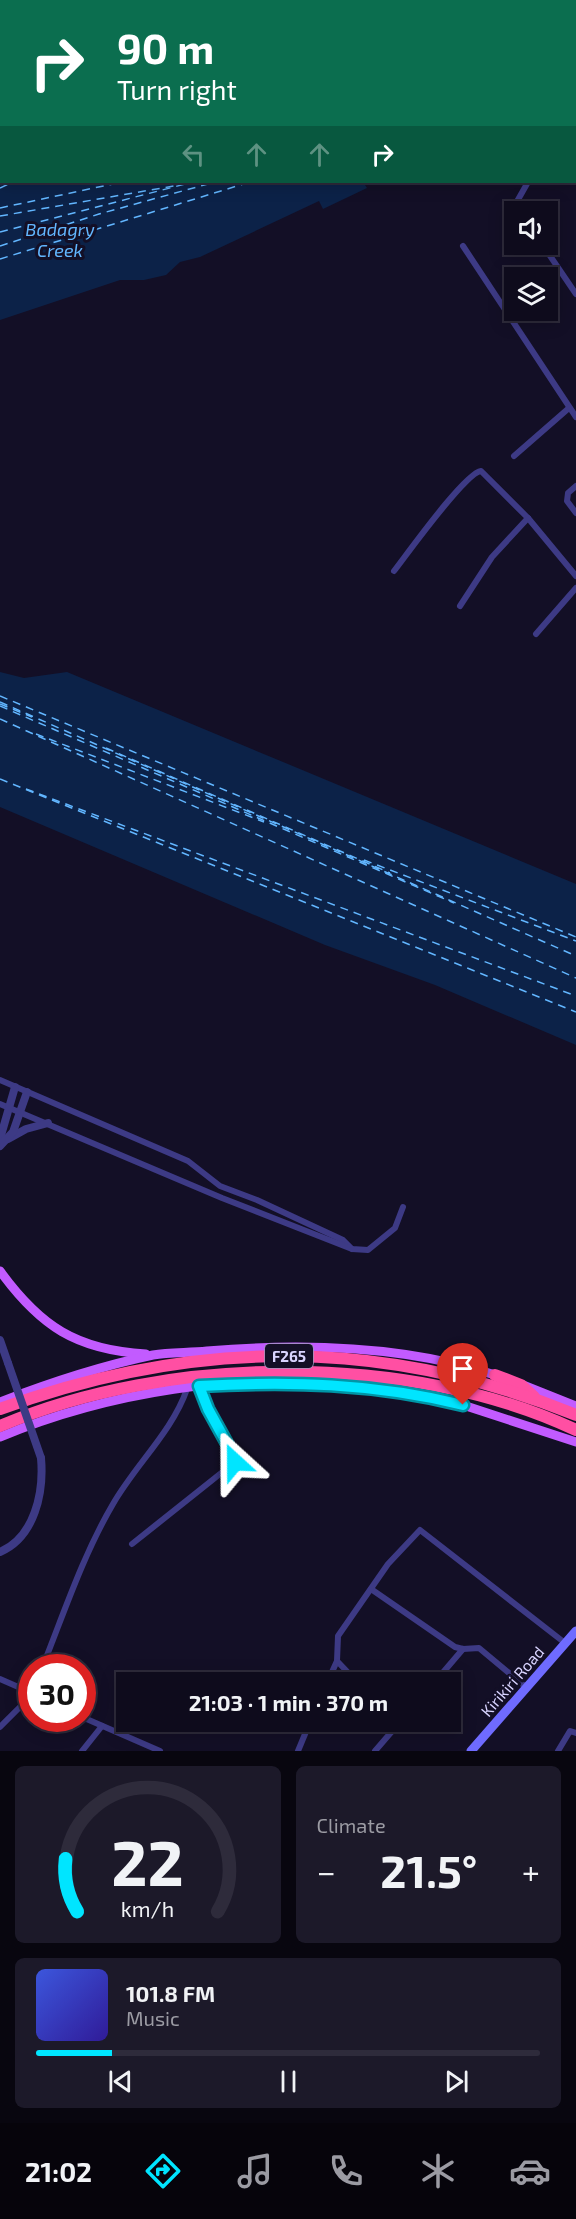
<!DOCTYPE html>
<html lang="en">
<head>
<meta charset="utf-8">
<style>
  :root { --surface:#0e0b1c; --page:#1c1929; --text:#f1f3f6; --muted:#9b9ba3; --line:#2e2b3b; --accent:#00e5ff }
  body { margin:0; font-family:"Exo 2",sans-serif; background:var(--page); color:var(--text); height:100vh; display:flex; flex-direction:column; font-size:22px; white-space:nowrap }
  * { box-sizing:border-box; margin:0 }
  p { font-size:20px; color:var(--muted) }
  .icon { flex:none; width:33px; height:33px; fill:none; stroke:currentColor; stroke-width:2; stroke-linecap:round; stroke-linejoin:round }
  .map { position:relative; height:1751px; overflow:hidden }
  .details { display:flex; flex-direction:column; gap:15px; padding:15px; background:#08060f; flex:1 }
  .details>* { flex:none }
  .banner { position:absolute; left:0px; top:0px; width:576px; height:183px; box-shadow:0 3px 15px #0003,0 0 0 2px var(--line); background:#0b6e4f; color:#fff; overflow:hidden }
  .tools { position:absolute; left:504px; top:201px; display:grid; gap:12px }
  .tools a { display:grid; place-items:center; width:54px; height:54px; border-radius:0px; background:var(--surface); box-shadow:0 3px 15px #0003,0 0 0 2px var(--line); font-size:30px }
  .speed { position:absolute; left:18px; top:1654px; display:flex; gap:12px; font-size:30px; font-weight:700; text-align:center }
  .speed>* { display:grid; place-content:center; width:78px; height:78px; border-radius:50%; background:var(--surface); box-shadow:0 3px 15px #0003,0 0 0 2px var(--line); line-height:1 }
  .speed .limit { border:9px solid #d22; background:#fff; color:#111 }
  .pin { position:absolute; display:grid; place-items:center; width:51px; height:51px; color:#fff; margin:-62px -26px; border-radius:50% 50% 50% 0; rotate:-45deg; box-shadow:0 0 6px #0007 }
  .pin .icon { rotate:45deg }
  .me { position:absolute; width:66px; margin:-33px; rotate:336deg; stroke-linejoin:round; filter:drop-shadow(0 0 4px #0008) }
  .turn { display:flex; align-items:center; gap:21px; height:126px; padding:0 18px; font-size:27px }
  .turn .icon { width:78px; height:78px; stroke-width:2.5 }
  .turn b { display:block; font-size:42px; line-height:51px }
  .lanes { display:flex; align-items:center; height:57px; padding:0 18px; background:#0003; justify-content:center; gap:30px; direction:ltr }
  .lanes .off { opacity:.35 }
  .big { font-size:45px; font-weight:700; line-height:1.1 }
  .details .widget { flex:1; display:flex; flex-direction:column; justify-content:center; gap:9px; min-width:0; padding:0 21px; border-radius:9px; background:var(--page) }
  .details .dial { align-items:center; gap:0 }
  .dial svg { height:156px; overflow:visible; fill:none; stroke:var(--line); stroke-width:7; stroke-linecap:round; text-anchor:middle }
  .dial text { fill:var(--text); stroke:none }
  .song { display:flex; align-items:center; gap:18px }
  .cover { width:72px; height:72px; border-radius:9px; background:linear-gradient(135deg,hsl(230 70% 55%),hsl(250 70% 35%)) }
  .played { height:6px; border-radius:3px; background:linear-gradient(90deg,var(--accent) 15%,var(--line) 15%) }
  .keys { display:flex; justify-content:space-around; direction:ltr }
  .heat { display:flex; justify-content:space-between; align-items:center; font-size:33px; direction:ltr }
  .details .tiles { flex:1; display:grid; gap:15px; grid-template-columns:1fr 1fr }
  .widget:last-child { grid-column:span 2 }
  .trip { position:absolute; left:116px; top:1672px; width:345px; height:60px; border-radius:0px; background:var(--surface); box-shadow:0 3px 15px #0003,0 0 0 2px var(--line); font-weight:700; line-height:60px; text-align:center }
  .tab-bar { display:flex; height:96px; justify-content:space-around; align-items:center; background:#06040b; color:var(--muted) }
  .tab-bar .icon { width:42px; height:42px }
  .tab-bar .active { color:var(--accent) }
  .tab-bar b { font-size:27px; color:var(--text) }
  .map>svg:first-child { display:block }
</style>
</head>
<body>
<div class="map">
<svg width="576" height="1751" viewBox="0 0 576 1751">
  <rect width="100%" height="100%" fill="#130f26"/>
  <g fill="#0c2248">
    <polygon points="0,0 576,0 576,67 574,2 2,2 2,182 371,182 365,185 367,188 323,209 319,201 200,257 180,262 166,275 144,280 120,280 0,320"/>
    <polygon points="0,672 24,678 67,672 576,884 576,1045 435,985 325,945 0,807"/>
  </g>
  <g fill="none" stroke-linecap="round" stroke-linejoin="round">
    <g stroke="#62b6ff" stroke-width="1.5" stroke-dasharray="8 6" stroke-linecap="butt">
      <polyline points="356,2 359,0"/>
      <polyline points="385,2 388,0"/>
      <polyline points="441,2 443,0"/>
      <polyline points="574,48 576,47"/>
      <polyline points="574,56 576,55"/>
      <polyline points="0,120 2,120"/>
      <polyline points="0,131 2,131"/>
      <polyline points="0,188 13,182"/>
      <polyline points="0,208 122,182"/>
      <polyline points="0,216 174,186 180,182"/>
      <polyline points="0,232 193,182"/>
      <polyline points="0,246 99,214 215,182"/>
      <polyline points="0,259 250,182"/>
      <polyline points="0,696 576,937"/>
      <polyline points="0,702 576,956"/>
      <polyline points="0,704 32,717"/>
      <polyline points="0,706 454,903"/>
      <polyline points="0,719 576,978"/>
      <polyline points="36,734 264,822"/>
      <polyline points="106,748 390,873"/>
      <polyline points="0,779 576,1012"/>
      <polyline points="26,789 576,996"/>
      <polyline points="364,860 576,941"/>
    </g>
    <g stroke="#3d3a85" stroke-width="6">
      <polyline points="574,150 576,150"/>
      <polyline points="519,212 515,205 528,182"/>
      <polyline points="542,244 576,294"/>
      <polyline points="463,246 576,417"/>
      <polyline points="514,456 569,408"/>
      <polyline points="576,486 568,493 567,501 576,513"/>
      <path d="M394 571C408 553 465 473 481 471L528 518 576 576"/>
      <polyline points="460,606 492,557 528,518"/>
      <polyline points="536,634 576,588"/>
      <polyline points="0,1080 188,1161 220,1186 257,1200 343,1240 352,1249"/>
      <polyline points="0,1104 222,1198 352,1249 368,1250 395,1228 403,1207"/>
      <polyline points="132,1544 235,1462 235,1458 208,1409 199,1386"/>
      <polyline points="371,1589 455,1647 463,1649 479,1648 527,1688"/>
      <path d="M42 1668C64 1613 83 1555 113 1504 136 1464 172 1432 187 1389"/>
      <polyline points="0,1679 32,1693"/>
      <polyline points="327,1683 337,1661"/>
      <polyline points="358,1683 337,1661 338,1636 388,1564 420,1530 565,1643"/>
      <polyline points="434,1683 463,1649"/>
      <polyline points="82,1717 160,1751"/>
      <polyline points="0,1727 32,1695"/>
      <polyline points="82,1751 102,1726"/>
      <polyline points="298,1751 310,1722"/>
      <polyline points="375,1751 400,1722"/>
      <polyline points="558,1751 570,1731 576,1733"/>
    </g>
    <g stroke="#3d3a85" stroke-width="8">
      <polyline points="0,1139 15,1087"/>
      <polyline points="8,1139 26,1129 48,1123"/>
      <polyline points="0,1146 13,1132 27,1092"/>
      <polyline points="0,1340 8,1363"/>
      <path d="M0 1552C35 1537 44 1492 41 1458"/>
    </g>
    <polyline stroke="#6f6bff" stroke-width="9" points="471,1751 576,1631"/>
    <g stroke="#c25bff" stroke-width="9">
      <path d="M0 1271C40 1326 76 1350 146 1354"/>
      <polyline points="523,1385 576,1406"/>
      <polyline points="382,1389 463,1405 576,1442"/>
      <path d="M0 1402C49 1383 101 1366 153 1355 170 1352 189 1353 207 1351 302 1343 410 1346 501 1377"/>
      <path d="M0 1437C108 1392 237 1372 354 1385"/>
    </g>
    <g stroke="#ff4fa3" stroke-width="12">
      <polyline points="495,1375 521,1385 534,1397"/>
      <polyline points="366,1379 387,1389"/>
      <polyline points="349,1385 371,1381"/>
      <path d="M0 1409C194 1338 384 1337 576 1415"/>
      <path d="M0 1426C167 1354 411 1352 576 1430"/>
    </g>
    <polyline stroke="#3d3a85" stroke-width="8" points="8,1363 41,1458"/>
  </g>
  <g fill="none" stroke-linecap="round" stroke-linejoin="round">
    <g stroke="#0095a6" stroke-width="15">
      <path id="route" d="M235 1462V1458L208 1409 199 1386C289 1381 374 1383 463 1405"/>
    </g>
    <use href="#route" stroke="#00e5ff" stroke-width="10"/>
  </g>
  <g text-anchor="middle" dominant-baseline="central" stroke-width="6" stroke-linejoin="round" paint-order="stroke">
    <rect fill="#130f26" stroke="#9e99be" stroke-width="1.5" x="265" y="1344" width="48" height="24" rx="4.5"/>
    <g font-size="15" font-weight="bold" fill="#d9d4ff">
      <text x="289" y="1356">F265</text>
    </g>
    <g font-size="16" fill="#d9d4ff" stroke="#130f26">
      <text transform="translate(512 1681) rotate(-49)">Kirikiri Road</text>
    </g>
    <g font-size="18" font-style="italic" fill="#62b6ff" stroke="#130f26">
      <text x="60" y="229">Badagry<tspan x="60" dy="21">Creek</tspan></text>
    </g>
  </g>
</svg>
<div class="tools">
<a><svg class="icon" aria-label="sound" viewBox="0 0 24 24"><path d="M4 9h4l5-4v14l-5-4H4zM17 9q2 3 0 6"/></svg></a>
<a><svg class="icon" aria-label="layers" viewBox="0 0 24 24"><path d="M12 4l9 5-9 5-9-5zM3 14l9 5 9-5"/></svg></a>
</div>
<div class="speed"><div class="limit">30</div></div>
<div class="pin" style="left:463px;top:1405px;background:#d93025"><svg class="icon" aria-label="arrive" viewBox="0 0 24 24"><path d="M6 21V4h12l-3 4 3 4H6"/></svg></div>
<svg class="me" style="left:235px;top:1462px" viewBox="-20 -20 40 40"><path d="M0-17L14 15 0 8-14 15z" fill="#00e5ff" stroke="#fff" stroke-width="4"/></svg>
<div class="trip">21:03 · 1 min · 370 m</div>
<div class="banner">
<div class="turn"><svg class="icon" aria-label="right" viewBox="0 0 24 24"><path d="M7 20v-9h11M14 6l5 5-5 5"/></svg><div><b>90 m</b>Turn right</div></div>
<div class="lanes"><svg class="icon off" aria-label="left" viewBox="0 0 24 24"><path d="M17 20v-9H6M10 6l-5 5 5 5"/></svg><svg class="icon off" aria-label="ahead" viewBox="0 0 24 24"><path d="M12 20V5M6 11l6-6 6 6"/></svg><svg class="icon off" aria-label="ahead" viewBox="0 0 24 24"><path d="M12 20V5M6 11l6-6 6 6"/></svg><svg class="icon" aria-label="right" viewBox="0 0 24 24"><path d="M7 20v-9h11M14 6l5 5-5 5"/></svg></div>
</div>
</div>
<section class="details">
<div class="tiles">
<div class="widget dial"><svg viewBox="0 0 100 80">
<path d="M14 69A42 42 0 1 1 86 69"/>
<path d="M14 69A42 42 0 0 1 8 42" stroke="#00e5ff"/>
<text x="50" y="56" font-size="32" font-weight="700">22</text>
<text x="50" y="72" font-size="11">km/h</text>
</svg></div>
<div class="widget"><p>Climate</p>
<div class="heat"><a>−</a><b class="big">21.5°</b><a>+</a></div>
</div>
<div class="widget">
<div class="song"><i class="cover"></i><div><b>101.8 FM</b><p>Music</p></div></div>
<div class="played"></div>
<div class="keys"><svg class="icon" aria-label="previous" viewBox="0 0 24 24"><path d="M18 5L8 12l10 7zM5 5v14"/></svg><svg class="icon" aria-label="pause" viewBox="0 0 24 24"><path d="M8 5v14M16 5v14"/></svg><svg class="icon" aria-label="next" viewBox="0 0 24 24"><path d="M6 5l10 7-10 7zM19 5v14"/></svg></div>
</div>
</div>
</section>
<nav class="tab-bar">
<b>21:02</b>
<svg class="icon active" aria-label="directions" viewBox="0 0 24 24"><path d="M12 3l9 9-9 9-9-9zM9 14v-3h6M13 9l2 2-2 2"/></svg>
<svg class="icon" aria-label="music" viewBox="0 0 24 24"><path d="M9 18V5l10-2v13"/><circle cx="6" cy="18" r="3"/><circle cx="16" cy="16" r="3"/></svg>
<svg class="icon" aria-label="phone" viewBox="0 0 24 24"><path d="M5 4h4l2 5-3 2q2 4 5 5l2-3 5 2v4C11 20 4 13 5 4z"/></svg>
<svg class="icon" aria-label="climate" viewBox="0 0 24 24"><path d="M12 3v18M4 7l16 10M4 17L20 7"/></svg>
<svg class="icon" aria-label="car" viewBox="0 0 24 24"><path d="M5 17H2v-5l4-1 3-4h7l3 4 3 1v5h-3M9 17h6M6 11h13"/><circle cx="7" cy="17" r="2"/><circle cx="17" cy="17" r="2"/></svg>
</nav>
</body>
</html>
